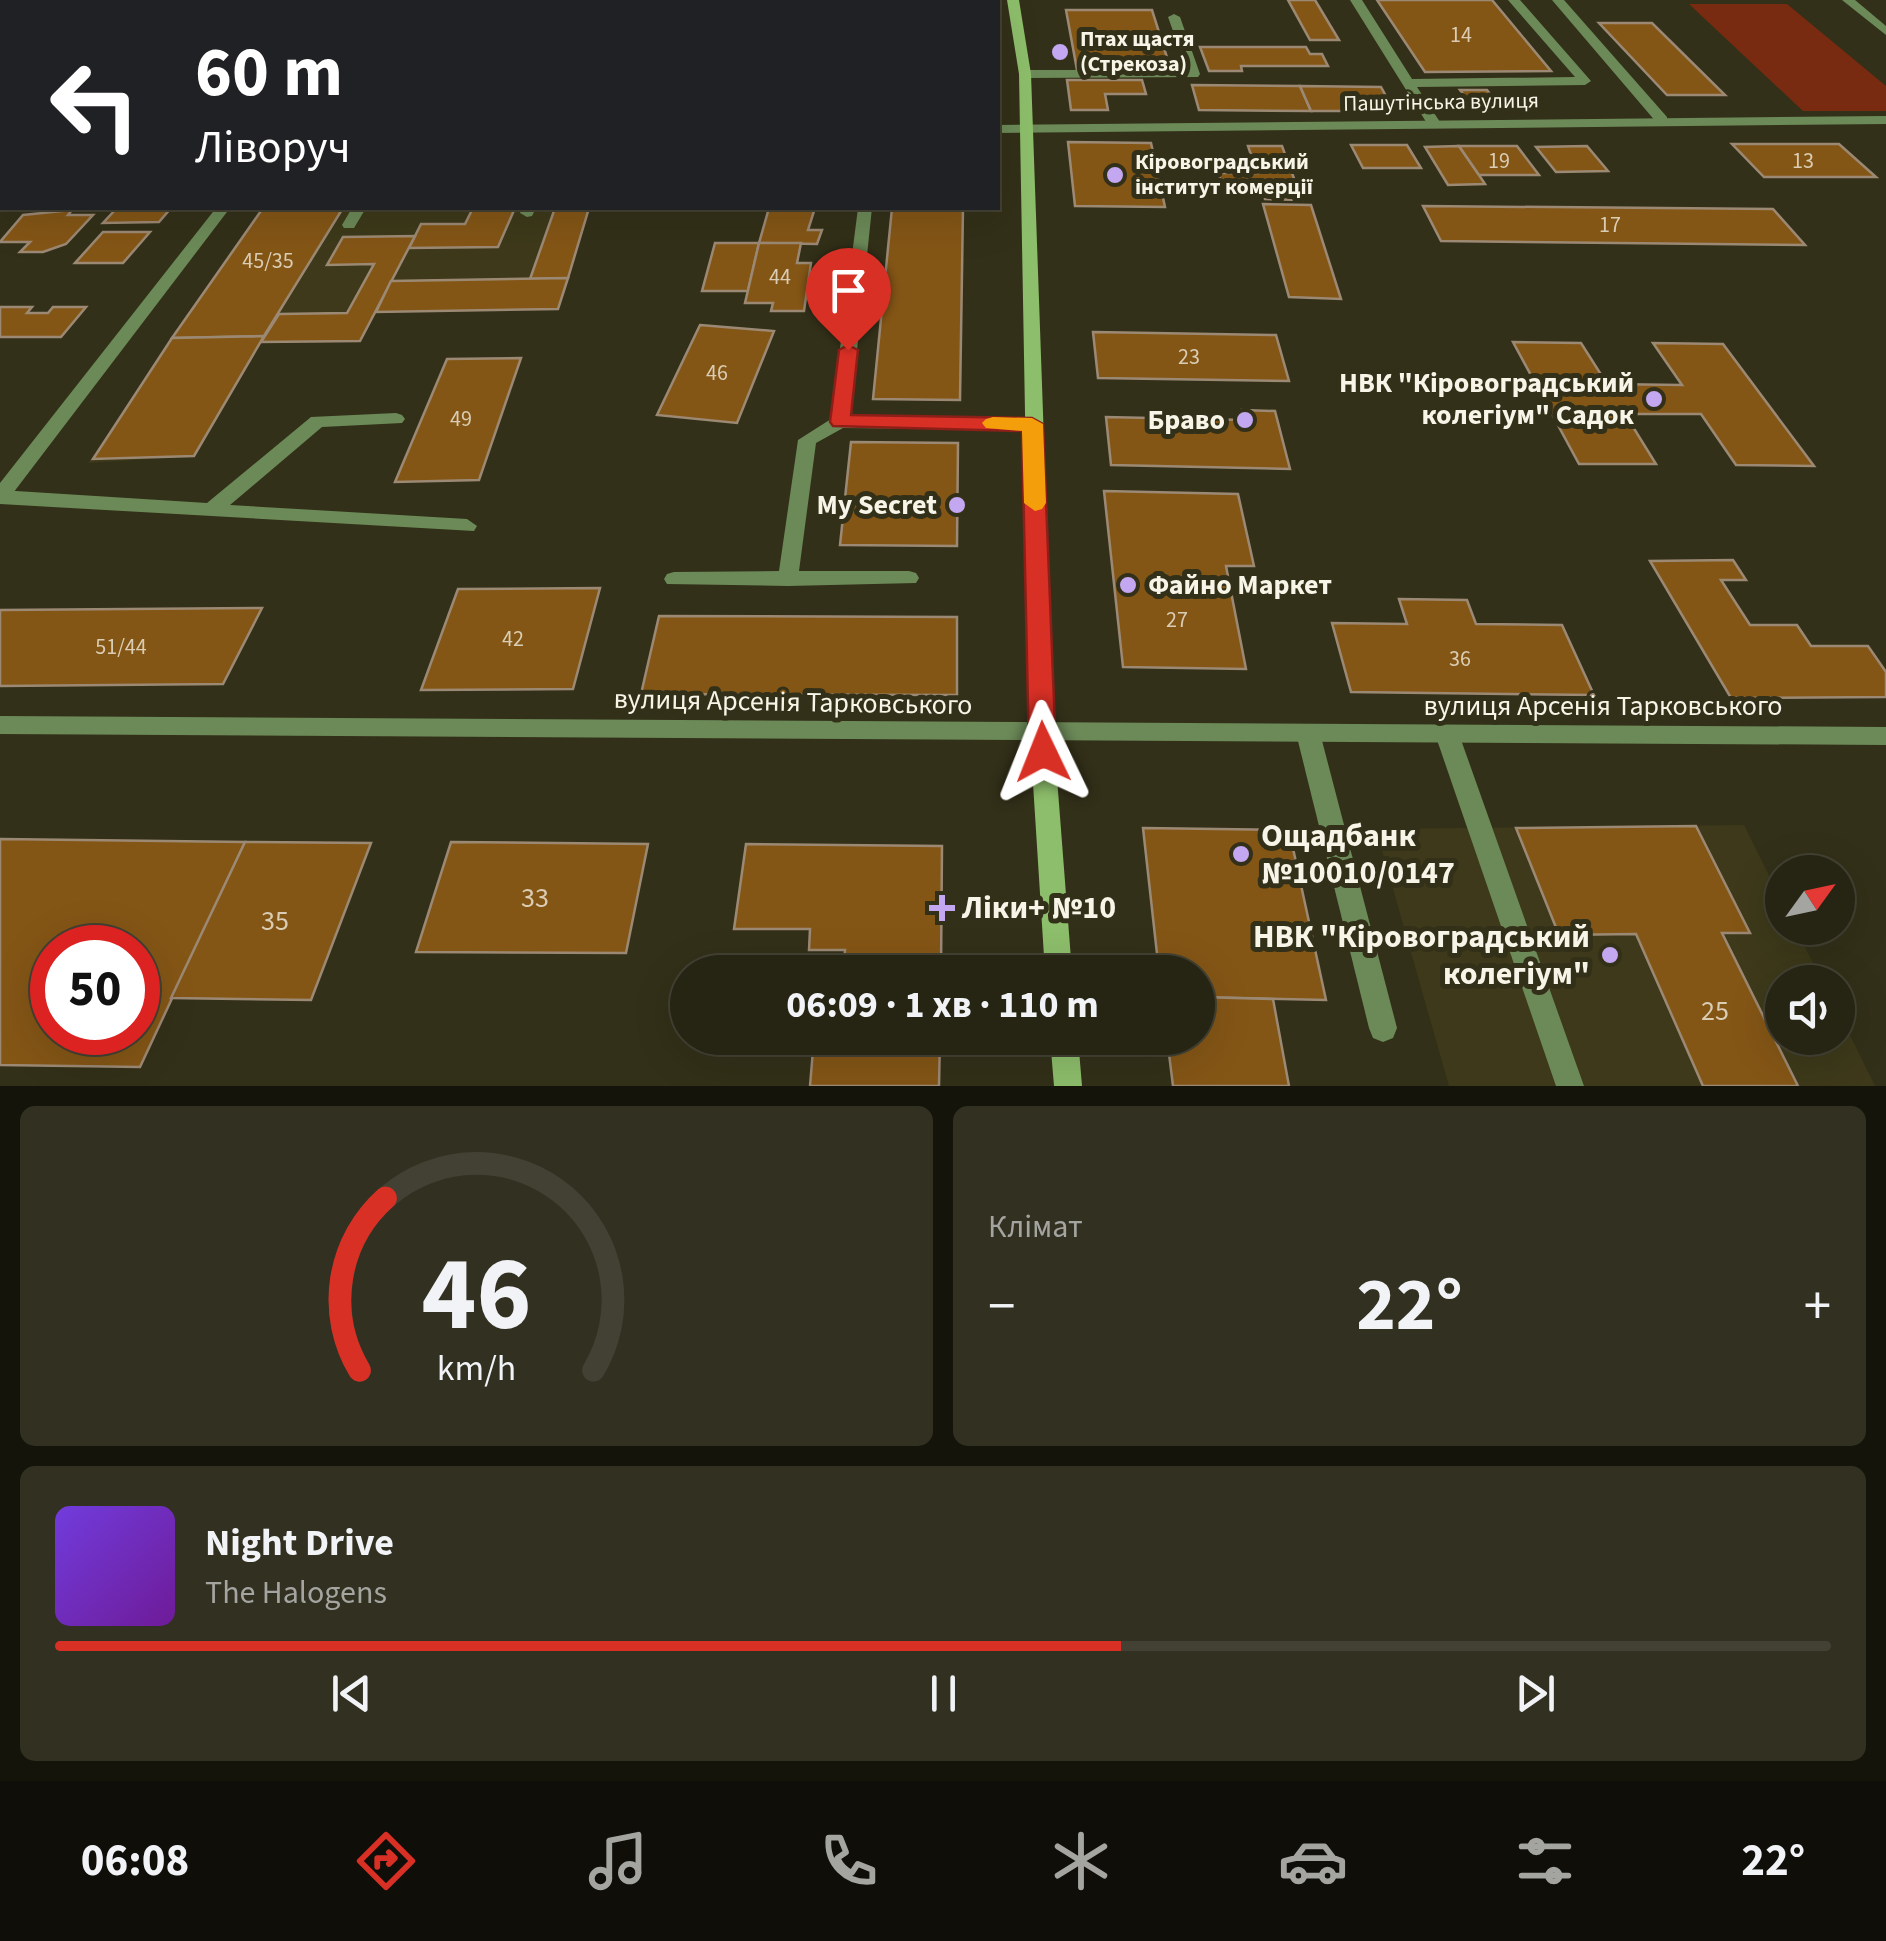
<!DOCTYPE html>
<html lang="uk">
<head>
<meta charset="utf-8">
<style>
  :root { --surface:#262413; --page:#323021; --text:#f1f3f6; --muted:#a4a4a0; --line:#424133; --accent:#d93025 }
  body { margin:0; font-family:"Source Sans 3",sans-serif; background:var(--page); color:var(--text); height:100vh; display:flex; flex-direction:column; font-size:38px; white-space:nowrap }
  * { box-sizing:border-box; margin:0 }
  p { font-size:32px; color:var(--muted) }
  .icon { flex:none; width:55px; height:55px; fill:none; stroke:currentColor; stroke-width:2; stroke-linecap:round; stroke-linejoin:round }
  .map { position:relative; height:1086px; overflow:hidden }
  .details { display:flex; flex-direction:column; gap:20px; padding:20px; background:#15140a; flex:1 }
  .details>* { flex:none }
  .banner { position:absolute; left:0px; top:0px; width:1000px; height:210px; box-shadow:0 10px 40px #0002,0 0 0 2px var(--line); background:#202124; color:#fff; overflow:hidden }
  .needle { width:65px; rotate:57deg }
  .fabs { position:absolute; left:1765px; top:855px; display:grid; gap:20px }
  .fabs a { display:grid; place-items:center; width:90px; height:90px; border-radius:50%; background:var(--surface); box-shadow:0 10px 40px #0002,0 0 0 2px var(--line); font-size:50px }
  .speed { position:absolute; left:30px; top:925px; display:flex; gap:20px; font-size:50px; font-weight:700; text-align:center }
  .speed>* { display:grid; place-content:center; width:130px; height:130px; border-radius:50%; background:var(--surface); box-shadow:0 10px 40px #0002,0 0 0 2px var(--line); line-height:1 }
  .speed .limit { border:15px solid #d22; background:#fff; color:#111 }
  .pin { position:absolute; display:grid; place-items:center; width:85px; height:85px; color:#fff; margin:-102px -42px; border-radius:50% 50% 50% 0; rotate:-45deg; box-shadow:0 0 10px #0007 }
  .pin .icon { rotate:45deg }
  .me { position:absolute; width:110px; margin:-55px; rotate:358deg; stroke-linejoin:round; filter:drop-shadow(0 0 8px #0008) }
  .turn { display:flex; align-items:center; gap:35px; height:210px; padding:0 30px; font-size:45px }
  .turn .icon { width:130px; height:130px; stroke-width:2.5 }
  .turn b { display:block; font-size:70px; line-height:85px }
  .big { font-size:75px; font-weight:700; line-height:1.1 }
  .details .widget { flex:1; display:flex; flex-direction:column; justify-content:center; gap:15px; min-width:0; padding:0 35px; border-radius:15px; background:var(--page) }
  .details .dial { align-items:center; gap:0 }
  .dial svg { height:260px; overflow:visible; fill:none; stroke:var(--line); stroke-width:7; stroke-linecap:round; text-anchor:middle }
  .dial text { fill:var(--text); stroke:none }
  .song { display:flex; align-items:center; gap:30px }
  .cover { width:120px; height:120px; border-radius:15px; background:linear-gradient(135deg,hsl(260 70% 55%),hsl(280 70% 35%)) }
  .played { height:10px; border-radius:5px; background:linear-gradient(90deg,var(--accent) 60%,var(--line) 60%) }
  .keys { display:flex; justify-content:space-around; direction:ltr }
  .heat { display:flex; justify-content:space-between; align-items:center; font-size:55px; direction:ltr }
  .details .tiles { flex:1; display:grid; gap:20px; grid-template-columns:1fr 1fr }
  .widget:last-child { grid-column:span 2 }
  .trip { position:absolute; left:670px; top:955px; width:545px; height:100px; border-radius:50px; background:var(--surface); box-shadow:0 10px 40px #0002,0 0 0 2px var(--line); font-weight:700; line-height:100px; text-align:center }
  .dock { display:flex; height:160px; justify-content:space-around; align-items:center; background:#0f0e08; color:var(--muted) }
  .dock .icon { width:70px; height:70px }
  .dock .active { color:var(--accent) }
  .dock b { font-size:45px; color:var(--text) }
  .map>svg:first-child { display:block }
</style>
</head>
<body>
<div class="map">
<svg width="1886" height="1086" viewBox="0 0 1886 1086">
  <rect width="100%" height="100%" fill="#333019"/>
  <g fill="#3d391a">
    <polygon points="263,208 589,208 558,309 376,312 360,341 261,343 194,456 88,463"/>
    <polygon points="1744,825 1782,902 1782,928 1795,928 1823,982 1782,982 1782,1038 1838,1038 1838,1011 1875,1086 1449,1086 1376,829"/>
  </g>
  <polygon fill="#792b11" points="1689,4 1787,4 1886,86 1886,111 1803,111"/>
  <g fill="#845616" stroke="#9c8974" stroke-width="2.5" fill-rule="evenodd">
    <polygon points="619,0 779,0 618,2"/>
    <polygon points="1288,0 1315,0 1339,40 1310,40"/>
    <polygon points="1377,0 1492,0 1551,71 1425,72"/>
    <polygon points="1066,10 1152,10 1171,70 1077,70"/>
    <polygon points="1599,23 1652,23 1725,95 1667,95"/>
    <polygon points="1200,47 1306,47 1310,54 1322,54 1328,66 1241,66 1242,71 1209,71"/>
    <polygon points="1067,80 1142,80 1146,94 1105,94 1108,110 1071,110"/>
    <polygon points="1192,85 1300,86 1311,111 1199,110"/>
    <polygon points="1300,86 1381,87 1394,111 1311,111"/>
    <polygon points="1460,90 1487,90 1494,99 1467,99"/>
    <polygon points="1068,142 1151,143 1165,207 1075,206"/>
    <polygon points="1732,144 1839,144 1876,177 1764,177"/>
    <polygon points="1351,145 1407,145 1421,168 1363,168"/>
    <polygon points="1248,146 1282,146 1302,200 1265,199 1260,188 1223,187 1218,173 1257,173"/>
    <polygon points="1459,146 1479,175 1485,184 1448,185 1425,147"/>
    <polygon points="1459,146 1517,146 1539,175 1479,175"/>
    <polygon points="1587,146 1608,171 1556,172 1536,147"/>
    <polygon points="1263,204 1311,205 1341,299 1289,297"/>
    <polygon points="1423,206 1773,209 1805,245 1441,241"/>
    <polygon points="117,208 171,208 159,222 103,223"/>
    <polygon points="263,208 343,208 264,336 172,338"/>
    <polygon points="473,208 515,208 498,247 409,248 421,224 465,224"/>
    <polygon points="555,208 589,208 568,278 530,279"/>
    <polygon points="769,208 815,208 808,230 822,230 817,244 759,243"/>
    <polygon points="892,208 963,208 960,400 873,399"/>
    <polygon points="72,210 68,215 93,215 66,244 43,252 20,252 30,242 0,242 23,215"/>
    <polygon points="103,232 150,232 123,263 75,263"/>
    <polygon points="415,236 360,341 261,342 279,314 347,313 374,264 327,265 343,237"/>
    <polygon points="715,243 759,243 748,291 702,291"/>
    <polygon points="759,243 801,243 797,263 811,263 804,311 771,311 773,303 745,303"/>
    <polygon points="568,278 558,309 376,312 391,281"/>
    <polygon points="0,307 32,307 27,313 48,313 53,307 86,307 61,337 0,337"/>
    <polygon points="700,325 774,331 737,423 657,415"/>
    <polygon points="1093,332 1276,335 1289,381 1098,378"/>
    <polygon points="264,336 194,456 93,459 172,338"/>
    <polygon points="1513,342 1581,343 1607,384 1682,385 1653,343 1723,344 1814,466 1736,465 1701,414 1625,414 1656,464 1579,464"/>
    <polygon points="521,358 479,480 395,482 447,359"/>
    <polygon points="1242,410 1275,411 1290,469 1111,465 1106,417 1245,420"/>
    <polygon points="851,442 958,443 957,546 840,545"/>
    <polygon points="1104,491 1238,494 1254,566 1226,566 1246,669 1123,667"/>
    <polygon points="1733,560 1746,580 1721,580 1750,625 1797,625 1811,646 1868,646 1886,672 1886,697 1731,698 1650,561"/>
    <polygon points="600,588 573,689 421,690 458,589"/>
    <polygon points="1399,599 1467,600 1476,624 1562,625 1594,695 1351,692 1332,623 1407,624"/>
    <polygon points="262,608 223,684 0,686 0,610"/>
    <polygon points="659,616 957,617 957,695 641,694"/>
    <polygon points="1696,826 1750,933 1722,933 1798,1086 1703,1086 1636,934 1559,935 1516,828"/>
    <polygon points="1143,828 1289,830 1326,1000 1198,997 1198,972 1159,972"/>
    <path d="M0 839 245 842 140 1067 0 1065ZM52 948H138V1032H52Z"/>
    <polygon points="245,842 371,843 311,1000 171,998"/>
    <polygon points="451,842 648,844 626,953 416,952"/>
    <polygon points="746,844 942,846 941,972 843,972 845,950 809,950 810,929 734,929"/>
    <polygon points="1198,997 1273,999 1289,1086 1173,1086 1167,1038 1198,1038"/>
    <polygon points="814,1038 940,1038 939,1086 810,1086"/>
  </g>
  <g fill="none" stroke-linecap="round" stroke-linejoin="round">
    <g fill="#6c8a58" fill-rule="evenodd">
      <polygon points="1350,0 1362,0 1412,79 1575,77 1508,0 1520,0 1591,81 1585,85 1417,87 1440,122 1428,125"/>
      <polygon points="1552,0 1564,0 1667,117 1667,123 1657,123"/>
      <polygon points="1174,14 1180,17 1200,74 1198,77 1025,78 1019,74 1025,70 1187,70 1168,17"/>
      <polygon points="352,208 366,208 354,228 344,228 342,225"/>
      <polygon points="522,208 536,208 532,216 527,217 520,213"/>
      <polygon points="858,208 872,208 850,416 1032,418 1041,424 1032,430 843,428 816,443 799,571 909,571 916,573 919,578 916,583 788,586 667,584 664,579 667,574 674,572 779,571 798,440 831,419"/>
      <polygon points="396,413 402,415 405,419 402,423 322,427 230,505 467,519 477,526 474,531 0,504 0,490 207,503 311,417"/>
      <polygon points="1308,724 1316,726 1320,733 1397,1028 1393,1038 1383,1042 1373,1038 1369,1028 1296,733 1300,726"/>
      <polygon points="1448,728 1456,730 1460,737 1584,1086 1556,1086 1436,737 1440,730"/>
    </g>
    <g fill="#6c8a58" fill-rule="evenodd">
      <polygon points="1842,0 1855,0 1886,26 1886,35"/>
      <polygon points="1886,116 1886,124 998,133 998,125"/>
      <rect x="0" y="136" width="2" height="8"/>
      <polygon points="216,208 230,208 7,501 0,503 0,483"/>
      <polygon points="0,716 1886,727 1886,745 0,734"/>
    </g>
    <g fill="#8dbe6b" fill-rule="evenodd">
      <polygon points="1007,0 1019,0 1031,74 1055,752 1072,972 1045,972 1031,752 1019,74"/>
      <polygon points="1050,1038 1078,1038 1082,1086 1054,1086"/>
    </g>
  </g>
  <polygon fill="#d93025" stroke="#8d1f18" stroke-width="2.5" points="848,345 858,350 851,415 1032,418 1043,424 1056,752 1052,760 1043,763 1033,760 1029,752 1022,431 833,426 830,422 839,350"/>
  <polygon fill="#f59e0b" points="993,417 1032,418 1043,424 1046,503 1042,509 1035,511 1024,503 1022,431 986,428 982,423 986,419"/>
  <g fill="#c4a7f1" stroke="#333019" stroke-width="4">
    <circle cx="1060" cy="52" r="10"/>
    <circle cx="1115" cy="175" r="10"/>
    <circle cx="1654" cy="399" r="10"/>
    <circle cx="1245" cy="420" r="10"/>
    <circle cx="957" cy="505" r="10"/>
    <circle cx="1128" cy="585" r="10"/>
    <circle cx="1241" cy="854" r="10"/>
    <path d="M937 893h10v10h10v10h-10v10h-10v-10h-10v-10h10z"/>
    <circle cx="1610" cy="955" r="10"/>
  </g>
  <g text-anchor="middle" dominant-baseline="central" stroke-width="10" stroke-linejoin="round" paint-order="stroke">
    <g font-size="22" fill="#dacdb3">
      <text x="1461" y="35">14</text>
      <text x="1499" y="161">19</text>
      <text x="1803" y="161">13</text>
      <text x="1610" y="225">17</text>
      <text x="268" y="261">45/35</text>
      <text x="780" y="277">44</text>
      <text x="1189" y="357">23</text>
      <text x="717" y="373">46</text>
      <text x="461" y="419">49</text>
      <text x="1177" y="620">27</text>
      <text x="513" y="639">42</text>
      <text x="121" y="647">51/44</text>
      <text x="1460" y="659">36</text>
    </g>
    <g font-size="22" font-weight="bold" fill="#f7f5e7" stroke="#333019" text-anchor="start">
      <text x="1080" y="39">Птах щастя<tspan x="1080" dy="25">(Стрекоза)</tspan></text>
      <text x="1135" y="162">Кіровоградський<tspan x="1135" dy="25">інститут комерції</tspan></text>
    </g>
    <g font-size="22" fill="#f7f5e7" stroke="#333019">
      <text transform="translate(1441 102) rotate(-1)">Пашутінська вулиця</text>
    </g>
    <g font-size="28" font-weight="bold" fill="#f7f5e7" stroke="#333019" text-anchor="end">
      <text x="1634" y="383">НВК "Кіровоградський<tspan x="1634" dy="32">колегіум" Садок</tspan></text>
      <text x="1225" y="420">Браво</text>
      <text x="937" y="505">My Secret</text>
      <text x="1148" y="585" text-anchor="start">Файно Маркет</text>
    </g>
    <g font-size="28" fill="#f7f5e7" stroke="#333019">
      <text transform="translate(793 702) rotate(1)">вулиця Арсенія Тарковського</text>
      <text x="1603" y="706">вулиця Арсенія Тарковського</text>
    </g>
    <g font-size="28" fill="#dacdb3">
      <text x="535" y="898">33</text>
      <text x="275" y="921">35</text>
      <text x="1715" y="1011">25</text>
    </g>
    <g font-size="32" font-weight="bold" fill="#f7f5e7" stroke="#333019" text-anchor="start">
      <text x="1261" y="836">Ощадбанк<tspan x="1261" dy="37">№10010/0147</tspan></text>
      <text x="962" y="908">Ліки+ №10</text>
      <text x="1590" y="937" text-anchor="end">НВК "Кіровоградський<tspan x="1590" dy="37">колегіум"</tspan></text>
    </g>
  </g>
</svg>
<div class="fabs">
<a><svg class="needle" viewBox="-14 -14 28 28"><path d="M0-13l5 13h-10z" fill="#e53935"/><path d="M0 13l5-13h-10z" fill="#a4a4a0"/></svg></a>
<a><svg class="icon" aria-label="sound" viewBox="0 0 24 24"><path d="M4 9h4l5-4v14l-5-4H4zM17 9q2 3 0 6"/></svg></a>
</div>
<div class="speed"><div class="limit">50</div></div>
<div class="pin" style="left:848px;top:350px;background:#d93025"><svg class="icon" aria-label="arrive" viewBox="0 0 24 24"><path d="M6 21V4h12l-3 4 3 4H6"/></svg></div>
<svg class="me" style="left:1043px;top:752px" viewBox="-20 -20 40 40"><path d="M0-17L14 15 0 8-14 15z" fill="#d93025" stroke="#fff" stroke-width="4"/></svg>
<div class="trip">06:09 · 1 хв · 110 m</div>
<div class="banner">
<div class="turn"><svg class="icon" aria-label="left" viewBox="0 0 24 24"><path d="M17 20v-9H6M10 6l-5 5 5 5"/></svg><div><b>60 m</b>Ліворуч</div></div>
</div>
</div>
<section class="details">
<div class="tiles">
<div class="widget dial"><svg viewBox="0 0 100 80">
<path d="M14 69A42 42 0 1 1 86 69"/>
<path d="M14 69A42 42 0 0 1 22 16" stroke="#d93025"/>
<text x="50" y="56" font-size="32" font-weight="700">46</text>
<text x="50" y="72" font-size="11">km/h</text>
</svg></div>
<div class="widget"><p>Клімат</p>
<div class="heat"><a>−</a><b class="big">22°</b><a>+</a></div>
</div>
<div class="widget">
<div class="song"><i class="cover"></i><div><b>Night Drive</b><p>The Halogens</p></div></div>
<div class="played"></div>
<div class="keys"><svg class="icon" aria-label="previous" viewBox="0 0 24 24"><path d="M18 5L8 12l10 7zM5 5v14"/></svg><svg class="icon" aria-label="pause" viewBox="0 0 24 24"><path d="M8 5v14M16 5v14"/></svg><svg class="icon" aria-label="next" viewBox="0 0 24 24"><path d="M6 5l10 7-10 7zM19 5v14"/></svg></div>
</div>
</div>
</section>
<nav class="dock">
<b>06:08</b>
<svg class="icon active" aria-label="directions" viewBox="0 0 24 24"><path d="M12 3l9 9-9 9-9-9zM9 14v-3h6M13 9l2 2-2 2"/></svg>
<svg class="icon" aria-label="music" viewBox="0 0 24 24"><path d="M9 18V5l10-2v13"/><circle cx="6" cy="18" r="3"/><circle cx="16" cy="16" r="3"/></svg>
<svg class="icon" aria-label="phone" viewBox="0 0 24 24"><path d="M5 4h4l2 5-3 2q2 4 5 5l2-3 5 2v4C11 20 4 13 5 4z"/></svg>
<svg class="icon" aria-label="climate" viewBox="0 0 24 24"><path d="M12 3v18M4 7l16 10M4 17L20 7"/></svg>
<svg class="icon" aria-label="car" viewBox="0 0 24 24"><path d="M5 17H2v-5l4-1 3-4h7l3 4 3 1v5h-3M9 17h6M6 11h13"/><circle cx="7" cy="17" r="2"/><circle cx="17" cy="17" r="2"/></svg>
<svg class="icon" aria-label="filters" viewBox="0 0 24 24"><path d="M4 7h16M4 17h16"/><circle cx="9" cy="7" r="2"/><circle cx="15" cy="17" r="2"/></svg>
<b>22°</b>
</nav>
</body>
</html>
